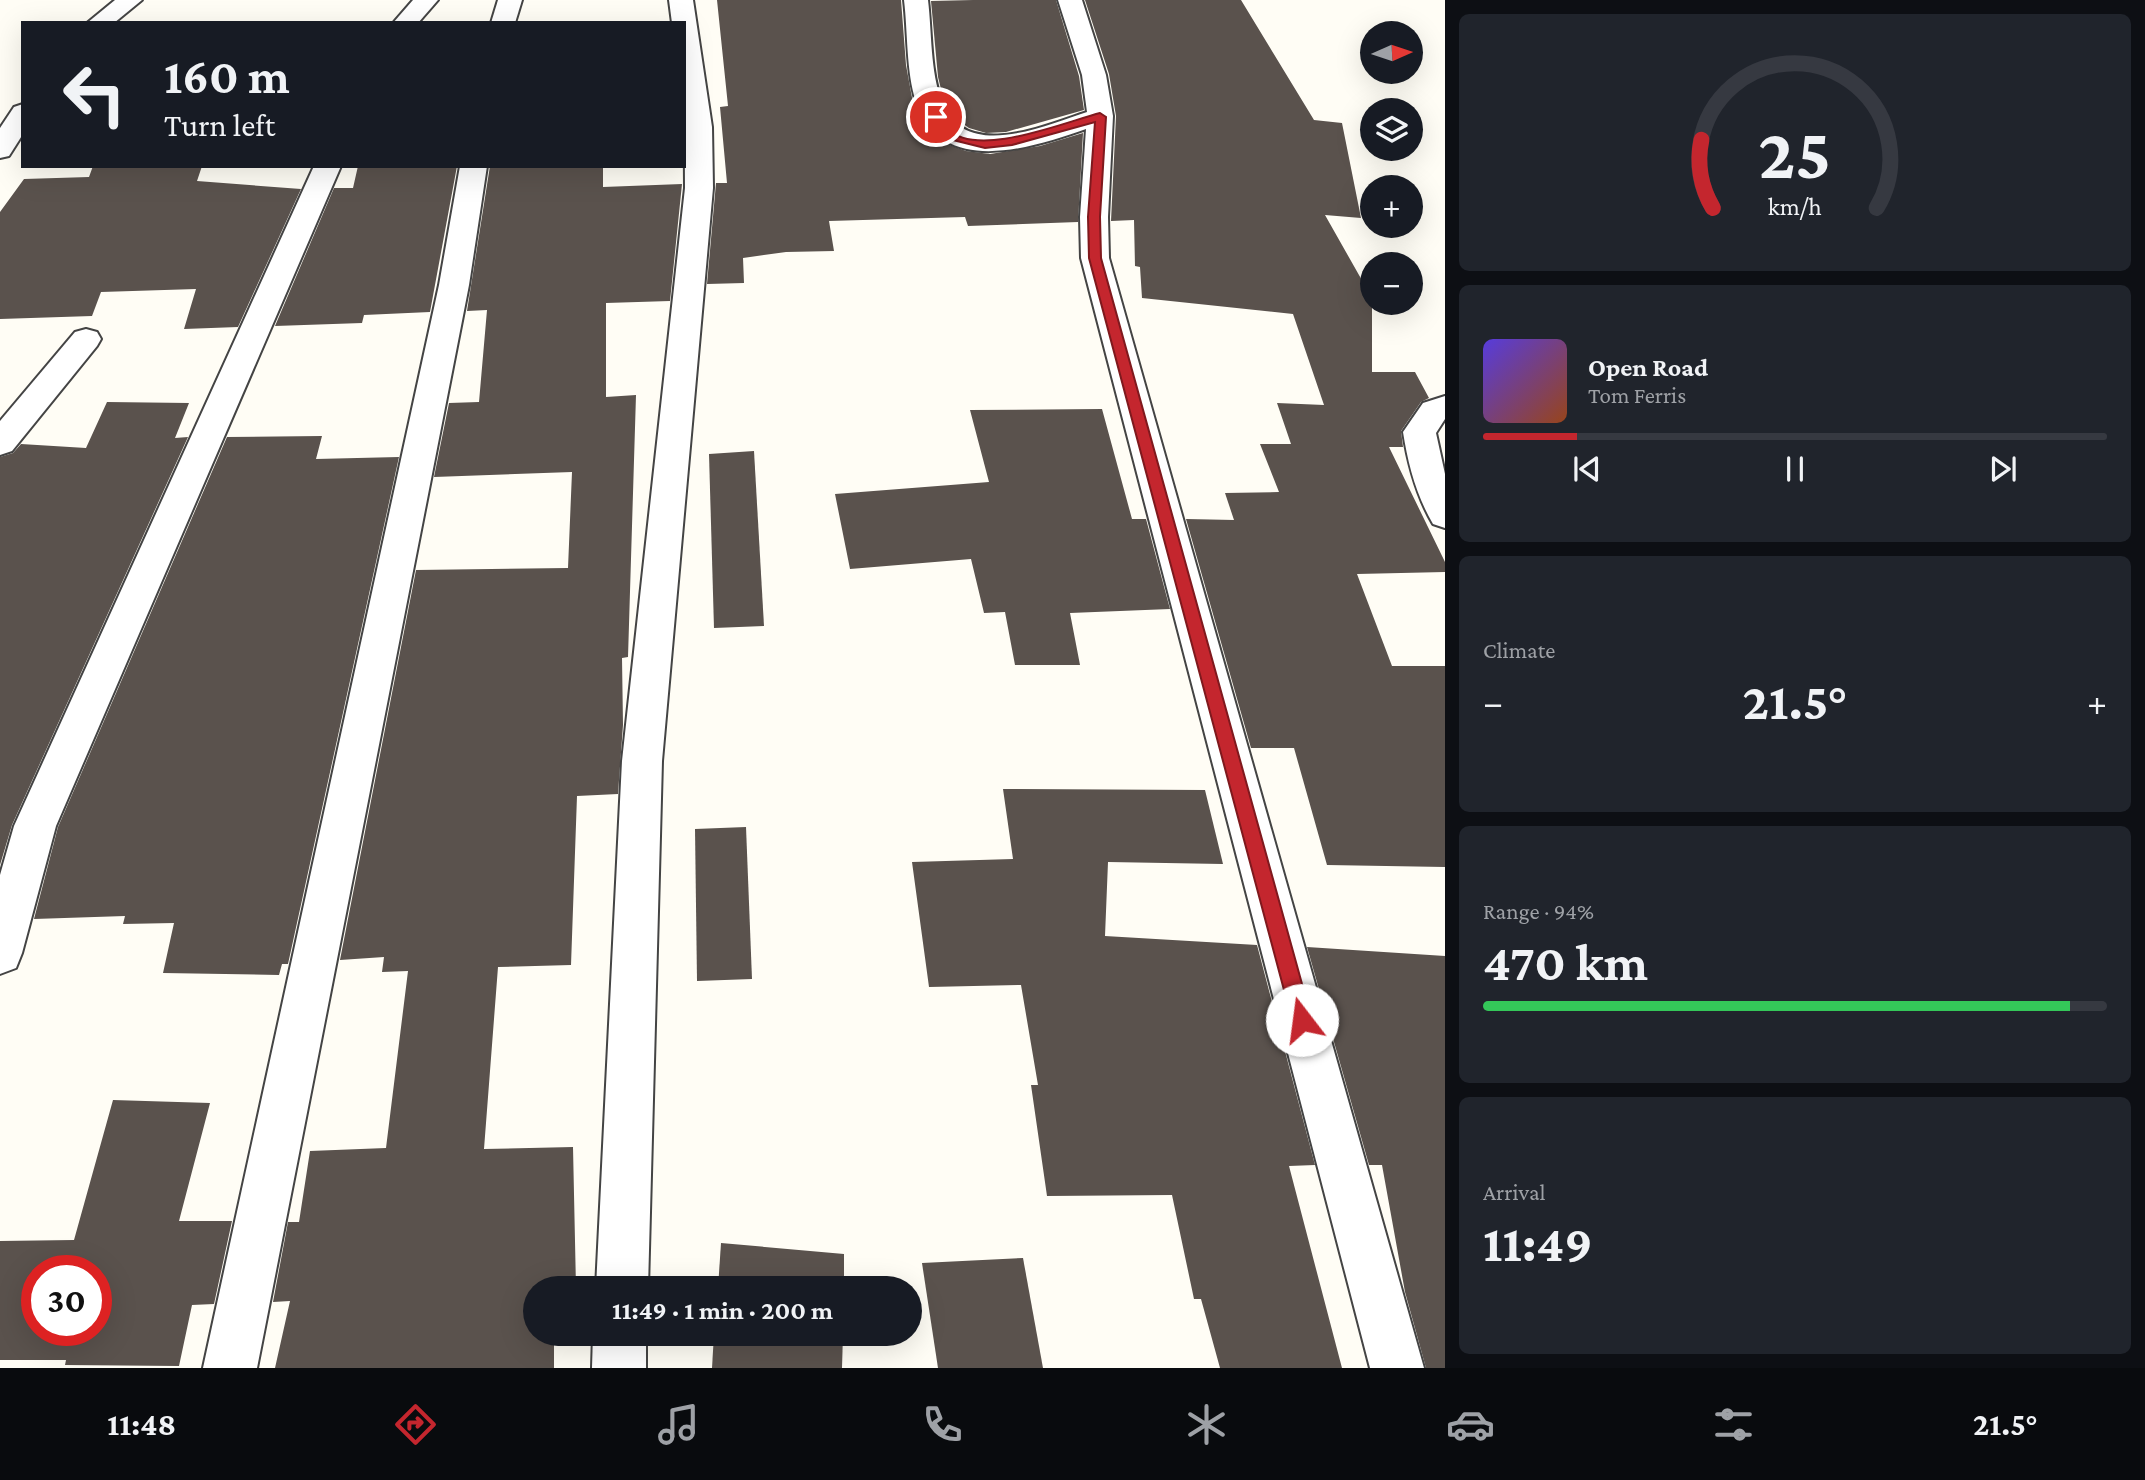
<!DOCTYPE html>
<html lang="en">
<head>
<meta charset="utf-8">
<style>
  :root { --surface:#171b24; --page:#20242c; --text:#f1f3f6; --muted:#9ea1a6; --line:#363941; --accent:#c4262e }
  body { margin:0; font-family:"Crimson Pro",serif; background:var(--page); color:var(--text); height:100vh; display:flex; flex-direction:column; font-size:26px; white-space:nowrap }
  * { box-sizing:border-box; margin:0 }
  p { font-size:23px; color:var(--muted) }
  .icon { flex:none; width:38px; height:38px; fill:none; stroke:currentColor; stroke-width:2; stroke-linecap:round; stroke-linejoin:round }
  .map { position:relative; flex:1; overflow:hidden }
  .side { display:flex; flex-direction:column; gap:14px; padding:14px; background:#0d0f14; width:700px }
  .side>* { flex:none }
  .banner { position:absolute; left:21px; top:21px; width:665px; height:147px; border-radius:0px; box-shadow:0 7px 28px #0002; background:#171b24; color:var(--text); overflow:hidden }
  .needle { width:46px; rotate:87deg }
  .fabs { position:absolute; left:1360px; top:21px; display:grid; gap:14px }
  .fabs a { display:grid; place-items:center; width:63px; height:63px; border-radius:50%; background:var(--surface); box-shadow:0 7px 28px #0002; font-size:35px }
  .speed { position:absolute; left:21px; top:1255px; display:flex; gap:14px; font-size:35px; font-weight:700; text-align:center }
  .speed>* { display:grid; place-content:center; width:91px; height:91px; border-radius:50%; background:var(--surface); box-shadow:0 7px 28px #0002; line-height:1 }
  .speed .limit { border:10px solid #d22; background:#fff; color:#111 }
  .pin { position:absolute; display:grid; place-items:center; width:60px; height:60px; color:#fff; margin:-30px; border:4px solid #fff; border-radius:50%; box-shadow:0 2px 7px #0007 }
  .me { position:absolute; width:77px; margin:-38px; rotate:345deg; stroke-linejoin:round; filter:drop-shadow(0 0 5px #0008) }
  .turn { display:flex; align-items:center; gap:24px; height:147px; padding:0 28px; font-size:32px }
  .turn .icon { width:91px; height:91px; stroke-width:2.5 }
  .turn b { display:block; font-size:49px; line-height:60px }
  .big { font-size:52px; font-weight:700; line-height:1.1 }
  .side .card { flex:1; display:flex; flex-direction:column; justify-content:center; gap:10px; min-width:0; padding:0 24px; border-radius:10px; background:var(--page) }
  .side .dial { align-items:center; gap:0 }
  .dial svg { height:182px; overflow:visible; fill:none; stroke:var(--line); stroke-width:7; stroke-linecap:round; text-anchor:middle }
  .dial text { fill:var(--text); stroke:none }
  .song { display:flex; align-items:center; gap:21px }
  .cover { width:84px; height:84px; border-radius:10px; background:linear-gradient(135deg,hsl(250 70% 55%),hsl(20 70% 35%)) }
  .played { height:7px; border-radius:4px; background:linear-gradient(90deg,var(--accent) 15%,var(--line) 15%) }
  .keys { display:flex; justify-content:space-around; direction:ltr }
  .heat { display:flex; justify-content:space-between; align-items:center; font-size:38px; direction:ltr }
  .charge { height:10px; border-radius:5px; background:linear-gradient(90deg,#34c759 94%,var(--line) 0) }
  .trip { position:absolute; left:523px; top:1276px; width:399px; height:70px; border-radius:35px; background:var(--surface); box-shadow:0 7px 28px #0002; font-weight:700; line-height:70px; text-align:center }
  .tabs { display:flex; height:112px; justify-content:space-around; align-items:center; background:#090b0e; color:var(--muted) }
  .tabs .icon { width:49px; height:49px }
  .tabs .on { color:var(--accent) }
  .tabs b { font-size:32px; color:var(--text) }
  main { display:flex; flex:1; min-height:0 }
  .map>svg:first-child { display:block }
</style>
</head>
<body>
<main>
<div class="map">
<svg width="1445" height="1368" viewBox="0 0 1445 1368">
  <rect width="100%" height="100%" fill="#fffdf5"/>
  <g fill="#5a524d" fill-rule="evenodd">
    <polygon points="717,0 901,0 906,65 913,103 926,127 944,143 966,151 990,154 1040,146 1083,133 1078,222 968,226 965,217 829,221 834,251 786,252 743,258 744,283 707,284 716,183 727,183 720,107 728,106"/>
    <polygon points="973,0 1056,0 1079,76 1084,110 1006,132 986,133 969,128 955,118 944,101 938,77 931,1"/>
    <polygon points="1085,0 1241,0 1314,120 1342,123 1361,218 1325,215 1372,298 1372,372 1415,372 1429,398 1421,402 1401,431 1403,447 1389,447 1445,562 1445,572 1357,574 1392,666 1445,666 1445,867 1327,865 1294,748 1251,748 1186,519 1234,520 1225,493 1279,492 1260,444 1291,444 1277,403 1324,405 1293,314 1142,298 1140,267 1135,266 1134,220 1111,221 1116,116 1109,74"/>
    <polygon points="93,166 202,166 197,181 301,189 238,327 184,329 196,289 101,292 92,316 0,319 0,212 24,179 89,177"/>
    <polygon points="358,166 457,166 430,312 364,315 362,323 275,326 334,188 353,188"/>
    <polygon points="490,166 603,166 603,187 682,184 670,301 606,303 606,397 636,395 628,657 622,658 623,725 618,794 577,796 571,965 498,967 484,1149 573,1147 576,1288 536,1288 536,1334 554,1334 554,1368 275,1368 290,1301 273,1302 288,1222 299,1222 310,1151 386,1148 408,971 382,972 384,957 340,960 416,570 568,568 572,472 434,477 449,403 479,402 487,310 467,311"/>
    <polygon points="107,402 189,403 175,438 188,437 12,825 0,865 0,457 13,453 21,444 86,448"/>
    <polygon points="1102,409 1132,519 1146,519 1170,609 1070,613 1080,665 1015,665 1005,612 984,613 971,559 850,569 835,494 989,482 970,410"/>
    <polygon points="322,436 316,459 399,457 288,964 282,964 279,975 163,973 174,923 123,924 125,916 34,919 58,827 227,437"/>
    <polygon points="754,451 764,626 714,628 709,454"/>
    <polygon points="1003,789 1205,790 1223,864 1108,862 1105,936 1257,945 1315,1165 1289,1166 1342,1368 1220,1368 1201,1299 1194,1299 1172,1195 1047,1196 1031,1085 1038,1085 1021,985 929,987 912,862 1013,859"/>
    <polygon points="746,827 752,979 697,981 695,829"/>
    <polygon points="1307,947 1445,956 1445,1368 1426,1368 1405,1292 1382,1165 1369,1165"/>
    <path d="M113 1100 210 1103 179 1221H232L214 1304 192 1305 179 1366 65 1365 66 1360H0V1241L74 1240ZM37 1270H96V1330H37Z"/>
    <polygon points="721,1243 844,1254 844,1288 718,1288"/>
    <polygon points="1023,1258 1043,1368 938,1368 922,1263"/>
    <polygon points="714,1334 843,1334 842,1368 712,1368"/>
  </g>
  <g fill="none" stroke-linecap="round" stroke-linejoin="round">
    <g stroke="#444" stroke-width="4">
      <g id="street">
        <polygon points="115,0 142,0 114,23 87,23"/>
        <polygon points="413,0 438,0 418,23 393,23"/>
        <polygon points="498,0 522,0 515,23 491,23"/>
        <polygon points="669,0 693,0 712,127 713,188 662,761 648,1288 596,1288 622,761 685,188 684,23 672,23"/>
        <path d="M904 0H928C932 33 930 71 942 102 964 162 1044 126 1087 112L1082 75 1058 0H1082L1106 75 1113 116 1108 217 1109 258 1424 1368H1370L1081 258 1080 217 1086 129C1031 148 942 178 916 102 906 71 908 33 904 0Z"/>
        <polygon points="23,104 23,134 9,156 0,158 0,128 14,107"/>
        <polygon points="314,166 341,166 56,826 22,953 16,968 0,974 0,875 14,826"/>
        <polygon points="460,166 487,166 469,285 257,1368 203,1368 439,285"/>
        <polygon points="86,329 97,332 101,339 97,346 12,451 0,455 0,421 75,332"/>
        <path d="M1445 396V419L1436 433 1445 474V528L1433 524C1416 495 1408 464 1403 432L1423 403Z"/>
        <polygon points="593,1334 646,1334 646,1368 592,1368"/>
      </g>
    </g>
    <use href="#street" fill="#fff" fill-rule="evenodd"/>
  </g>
  <path fill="#c4262e" stroke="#7f191e" stroke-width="2" d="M1100 113 1106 117 1100 217 1101 258 1312 1020 1309 1026 1302 1029 1295 1026 1292 1020 1089 258 1088 217 1095 122 1012 145 985 148 949 139 938 132 931 117 940 114C942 119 944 125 948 129 977 159 1065 122 1100 113Z"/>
</svg>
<div class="fabs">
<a><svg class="needle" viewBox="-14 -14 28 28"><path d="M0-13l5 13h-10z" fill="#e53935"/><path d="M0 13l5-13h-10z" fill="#9ea1a6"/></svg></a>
<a><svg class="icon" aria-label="layers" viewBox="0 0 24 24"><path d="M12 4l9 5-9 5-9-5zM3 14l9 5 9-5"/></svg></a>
<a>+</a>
<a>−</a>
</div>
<div class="speed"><div class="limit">30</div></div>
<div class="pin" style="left:936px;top:117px;background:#d93025"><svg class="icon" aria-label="arrive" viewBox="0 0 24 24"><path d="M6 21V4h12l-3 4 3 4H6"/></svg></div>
<svg class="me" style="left:1302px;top:1020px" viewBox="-20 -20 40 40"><circle r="19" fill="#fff"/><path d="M0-13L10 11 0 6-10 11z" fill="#c4262e"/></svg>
<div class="trip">11:49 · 1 min · 200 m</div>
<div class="banner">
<div class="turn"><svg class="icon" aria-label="left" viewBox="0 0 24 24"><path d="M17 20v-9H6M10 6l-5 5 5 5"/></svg><div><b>160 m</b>Turn left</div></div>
</div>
</div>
<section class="side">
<div class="card dial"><svg viewBox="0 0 100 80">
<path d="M14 69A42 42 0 1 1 86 69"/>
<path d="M14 69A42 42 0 0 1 9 39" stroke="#c4262e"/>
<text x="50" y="56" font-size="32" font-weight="700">25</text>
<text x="50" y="72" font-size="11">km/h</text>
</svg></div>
<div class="card">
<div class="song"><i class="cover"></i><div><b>Open Road</b><p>Tom Ferris</p></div></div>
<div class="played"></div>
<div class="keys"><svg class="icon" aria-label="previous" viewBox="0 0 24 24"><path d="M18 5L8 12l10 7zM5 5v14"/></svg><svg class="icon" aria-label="pause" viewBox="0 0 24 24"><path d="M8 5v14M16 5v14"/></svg><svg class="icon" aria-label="next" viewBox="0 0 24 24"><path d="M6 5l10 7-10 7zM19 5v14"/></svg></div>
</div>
<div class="card"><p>Climate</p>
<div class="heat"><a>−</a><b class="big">21.5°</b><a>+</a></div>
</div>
<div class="card"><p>Range · 94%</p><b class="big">470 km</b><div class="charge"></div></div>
<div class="card"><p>Arrival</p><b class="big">11:49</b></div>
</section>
</main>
<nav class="tabs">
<b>11:48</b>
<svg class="icon on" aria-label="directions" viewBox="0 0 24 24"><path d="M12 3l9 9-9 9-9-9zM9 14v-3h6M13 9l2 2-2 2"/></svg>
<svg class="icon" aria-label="music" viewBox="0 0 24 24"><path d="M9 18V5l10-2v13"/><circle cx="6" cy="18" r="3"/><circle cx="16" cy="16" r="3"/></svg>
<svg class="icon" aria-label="phone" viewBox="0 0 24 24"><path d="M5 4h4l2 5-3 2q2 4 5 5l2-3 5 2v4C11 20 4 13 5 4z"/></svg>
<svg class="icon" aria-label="climate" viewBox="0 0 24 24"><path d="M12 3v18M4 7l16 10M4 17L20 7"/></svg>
<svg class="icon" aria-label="car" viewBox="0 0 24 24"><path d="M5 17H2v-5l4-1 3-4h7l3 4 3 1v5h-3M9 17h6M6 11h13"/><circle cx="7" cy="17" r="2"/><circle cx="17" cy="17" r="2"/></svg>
<svg class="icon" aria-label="filters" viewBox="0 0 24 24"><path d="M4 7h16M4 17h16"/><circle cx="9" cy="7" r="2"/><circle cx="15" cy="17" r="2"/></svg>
<b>21.5°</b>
</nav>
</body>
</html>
